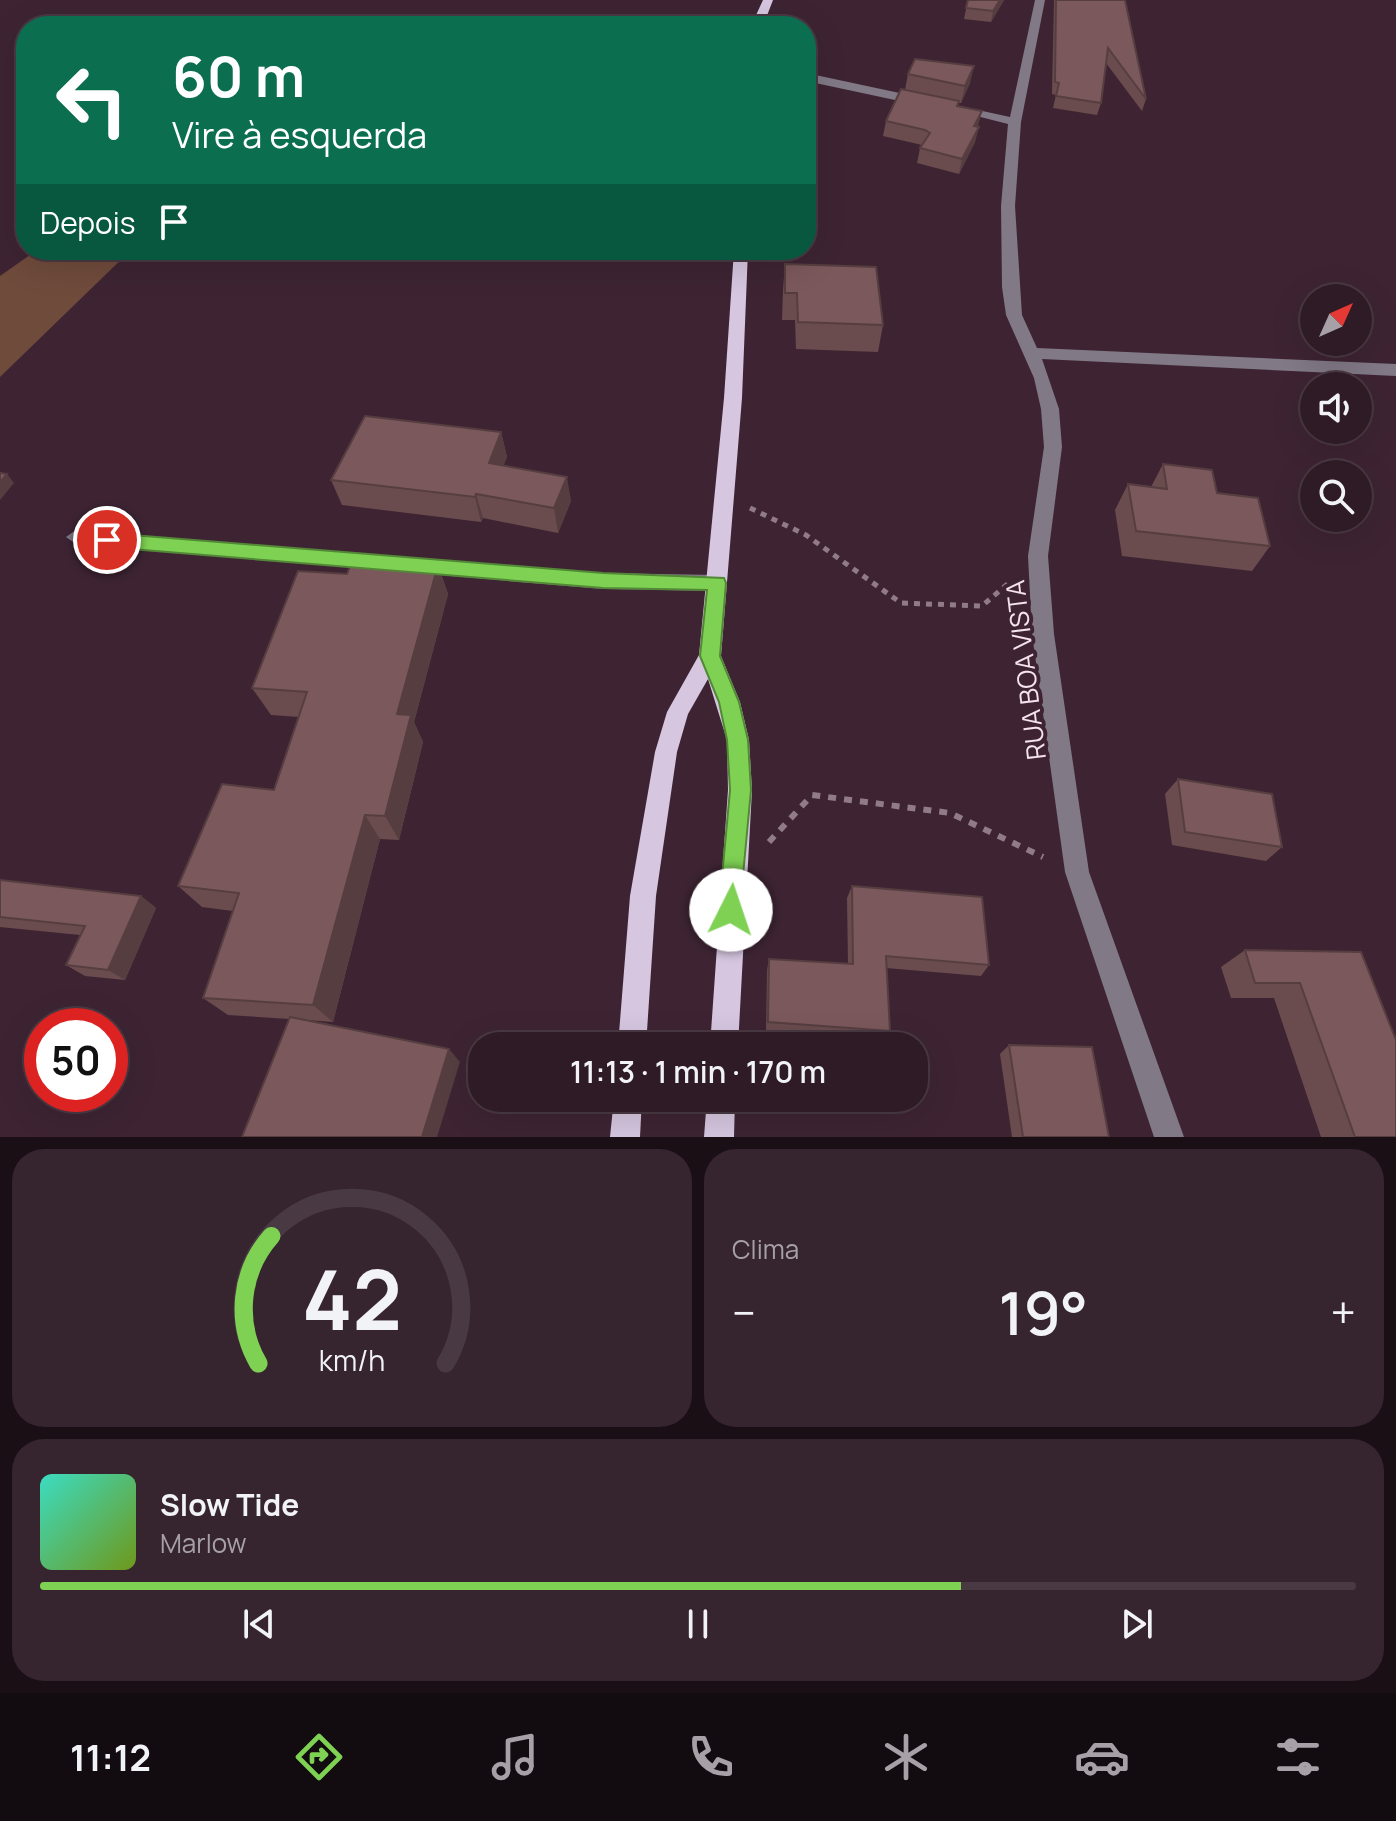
<!DOCTYPE html>
<html lang="pt">
<head>
<meta charset="utf-8">
<style>
  :root { --surface:#2e1b26; --page:#36242e; --text:#f1f3f6; --muted:#a7a1a7; --line:#493943; --accent:#7ed153 }
  body { margin:0; font-family:Manrope,sans-serif; background:var(--page); color:var(--text); height:100vh; display:flex; flex-direction:column; font-size:30px; white-space:nowrap }
  * { box-sizing:border-box; margin:0 }
  p { font-size:26px; color:var(--muted) }
  .icon { flex:none; width:44px; height:44px; fill:none; stroke:currentColor; stroke-width:2; stroke-linecap:round; stroke-linejoin:round }
  .map { position:relative; height:1137px; overflow:hidden }
  .panel { display:flex; flex-direction:column; gap:12px; padding:12px; background:#190f15; flex:1 }
  .panel>* { flex:none }
  .hud { position:absolute; left:16px; top:16px; width:800px; height:244px; border-radius:32px; box-shadow:0 8px 32px #0002,0 0 0 2px var(--line); background:#0b6e4f; color:#fff; overflow:hidden }
  .needle { width:52px; rotate:45deg }
  .fabs { position:absolute; left:1300px; top:284px; display:grid; gap:16px }
  .fabs a { display:grid; place-items:center; width:72px; height:72px; border-radius:50%; background:var(--surface); box-shadow:0 8px 32px #0002,0 0 0 2px var(--line); font-size:40px }
  .speed { position:absolute; left:24px; top:1008px; display:flex; gap:16px; font-size:40px; font-weight:700; text-align:center }
  .speed>* { display:grid; place-content:center; width:104px; height:104px; border-radius:50%; background:var(--surface); box-shadow:0 8px 32px #0002,0 0 0 2px var(--line); line-height:1 }
  .speed .limit { border:12px solid #d22; background:#fff; color:#111 }
  .pin { position:absolute; display:grid; place-items:center; width:68px; height:68px; color:#fff; margin:-34px; border:4px solid #fff; border-radius:50%; box-shadow:0 2px 8px #0007 }
  .me { position:absolute; width:88px; margin:-44px; rotate:4deg; stroke-linejoin:round; filter:drop-shadow(0 0 6px #0008) }
  .turn { display:flex; align-items:center; gap:28px; height:168px; padding:0 24px; font-size:36px }
  .turn .icon { width:104px; height:104px; stroke-width:2.5 }
  .turn b { display:block; font-size:56px; line-height:68px }
  .then { display:flex; align-items:center; height:76px; padding:0 24px; background:#0003; gap:16px; font-size:30px }
  .big { font-size:60px; font-weight:600; line-height:1.1 }
  .panel .widget { flex:1; display:flex; flex-direction:column; justify-content:center; gap:12px; min-width:0; padding:0 28px; border-radius:32px; background:var(--page) }
  .panel .dial { align-items:center; gap:0 }
  .dial svg { height:208px; overflow:visible; fill:none; stroke:var(--line); stroke-width:7; stroke-linecap:round; text-anchor:middle }
  .dial text { fill:var(--text); stroke:none }
  .song { display:flex; align-items:center; gap:24px }
  .cover { width:96px; height:96px; border-radius:12px; background:linear-gradient(135deg,hsl(170 70% 55%),hsl(80 70% 35%)) }
  .played { height:8px; border-radius:4px; background:linear-gradient(90deg,var(--accent) 70%,var(--line) 70%) }
  .keys { display:flex; justify-content:space-around; direction:ltr }
  .heat { display:flex; justify-content:space-between; align-items:center; font-size:44px; direction:ltr }
  .panel .tiles { flex:1; display:grid; gap:12px; grid-template-columns:1fr 1fr }
  .widget:last-child { grid-column:span 2 }
  .trip { position:absolute; left:468px; top:1032px; width:460px; height:80px; border-radius:32px; background:var(--surface); box-shadow:0 8px 32px #0002,0 0 0 2px var(--line); font-weight:600; line-height:80px; text-align:center }
  .dock { display:flex; height:128px; justify-content:space-around; align-items:center; background:#120b0f; color:var(--muted) }
  .dock .icon { width:56px; height:56px }
  .dock .active { color:var(--accent) }
  .dock b { font-size:36px; color:var(--text) }
  .map>svg:first-child { display:block }
</style>
</head>
<body>
<div class="map">
<svg width="1396" height="1137" viewBox="0 0 1396 1137">
  <rect width="100%" height="100%" fill="#3e2433"/>
  <polygon fill="#6f4b3c" points="37,250 131,250 0,377 0,276"/>
  <g fill="none" stroke-linecap="round" stroke-linejoin="round">
    <polyline stroke="#917b87" stroke-width="5" stroke-dasharray="6 6" stroke-linecap="butt" points="750,508 806,535 901,603 982,606 1011,581"/>
    <polyline stroke="#917b87" stroke-width="6" stroke-dasharray="8 8" stroke-linecap="butt" points="769,842 812,795 950,813 1043,857"/>
    <g fill="#817986" fill-rule="evenodd">
      <polygon points="1035,0 1045,0 1021,122 1015,206 1022,315 1037,348 1396,364 1396,376 1042,359 1059,409 1062,447 1048,556 1054,634 1089,872 1184,1137 1154,1137 1065,872 1032,634 1028,556 1044,447 1041,409 1034,378 1006,315 1002,287 1001,206 1008,124 949,109 955,105 1010,117"/>
      <polygon points="806,73 923,98 929,102 923,106 806,81"/>
      <polygon points="76,530 603,573 717,575 724,577 727,583 724,589 717,591 603,589 76,544 66,537"/>
    </g>
    <g fill="#d6c6e0" fill-rule="evenodd">
      <polygon points="763,0 773,0 763,26 751,26"/>
      <polygon points="734,250 748,250 742,398 721,656 740,702 749,740 752,790 738,1046 710,1046 728,790 727,740 708,679 688,714 677,752 656,896 646,1046 618,1046 630,896 655,752 667,712 699,655 724,398"/>
      <polygon points="614,1098 642,1098 640,1137 610,1137"/>
      <polygon points="707,1098 735,1098 734,1137 704,1137"/>
    </g>
  </g>
  <g fill="#6a4c4e">
    <polygon points="968,0 1004,0 991,22 964,19"/>
    <polygon points="1054,0 1125,0 1146,99 1142,111 1106,63 1101,103 1097,115 1053,108 1056,95 1052,94"/>
    <polygon points="908,74 970,83 961,103 959,103 958,106 978,127 975,142 959,174 917,163 920,148 922,145 883,136 886,121 905,90"/>
    <polygon points="785,264 883,325 878,352 796,349 795,320 782,320 783,290"/>
    <polygon points="501,432 507,457 503,465 571,501 558,533 483,518 481,522 342,505 331,480"/>
    <polygon points="1163,464 1217,493 1270,546 1252,571 1122,556 1115,510 1128,484 1151,487"/>
    <polygon points="438,565 448,594 414,722 423,742 399,840 380,839 333,1022 307,1020 460,1062 289,1019 228,1015 203,998 233,911 202,907 178,886 274,790 299,717 271,715 252,688 347,574"/>
    <polygon points="1178,779 1282,847 1266,861 1172,845 1165,794"/>
    <polygon points="0,880 141,896 156,908 125,980 85,976 66,965 80,935 0,927"/>
    <polygon points="852,886 989,965 981,976 886,968 890,1031 884,1040 766,1031 767,970 769,959 848,964 847,898"/>
    <polygon points="1245,950 1396,1040 1396,1137 1321,1137 1274,998 1231,998 1221,967"/>
    <polygon points="1009,1045 1109,1137 1012,1137 1000,1054"/>
  </g>
  <g fill="#563e40">
    <polygon points="1000,0 1004,0 991,22 993,11"/>
    <polygon points="974,66 970,83 961,103 965,86"/>
    <polygon points="982,111 978,126 971,141 974,126"/>
    <polygon points="979,127 975,142 959,174 962,159"/>
    <polygon points="501,432 507,457 495,488 489,463"/>
    <polygon points="7,474 14,483 0,500 0,482"/>
    <polygon points="567,477 571,501 558,533 554,508"/>
    <polygon points="476,494 483,518 481,522 475,497"/>
    <polygon points="438,565 448,594 414,722 423,742 399,840 385,816 397,714"/>
    <polygon points="365,815 380,839 333,1022 313,1005"/>
    <polygon points="141,896 156,908 125,980 108,970"/>
    <polygon points="449,1049 460,1062 437,1137 422,1137"/>
  </g>
  <g fill="#7b585b" stroke="#563e40" stroke-width="2">
    <polygon points="968,0 1000,0 993,11 966,8"/>
    <polygon points="1056,0 1125,0 1146,99 1108,48 1101,103 1056,96 1059,83 1055,82"/>
    <polygon points="915,59 974,66 965,86 908,74"/>
    <polygon points="901,89 959,101 957,106 982,111 974,126 979,127 962,159 920,148 930,133 925,130 886,121"/>
    <polygon points="785,264 876,267 883,325 798,322 797,293 785,293"/>
    <polygon points="365,416 501,432 489,463 567,477 554,508 476,494 475,497 331,480"/>
    <polygon points="1163,464 1212,470 1217,493 1258,498 1270,546 1136,531 1128,484 1167,489"/>
    <polygon points="0,473 7,474 0,482"/>
    <polygon points="352,561 438,565 397,714 411,715 385,816 365,815 313,1005 203,998 239,893 178,886 222,784 274,790 307,692 252,688 298,571 347,574"/>
    <polygon points="1178,779 1272,794 1282,847 1185,832"/>
    <polygon points="0,880 141,896 108,970 66,965 85,926 0,917"/>
    <polygon points="852,886 982,897 989,965 886,956 890,1031 768,1022 769,959 853,964"/>
    <polygon points="1245,950 1361,952 1396,1040 1396,1137 1355,1137 1300,983 1255,983"/>
    <polygon points="290,1017 449,1049 422,1137 242,1137"/>
    <polygon points="1009,1045 1092,1047 1109,1137 1023,1137"/>
  </g>
  <polygon fill="#7ed153" stroke="#528836" stroke-width="2" points="107,533 603,573 724,578 726,583 720,656 739,702 748,740 751,790 739,918 731,921 723,918 719,910 730,790 727,740 719,702 700,656 707,590 603,588 107,547 99,540"/>
  <g text-anchor="middle" dominant-baseline="central" stroke-width="8" stroke-linejoin="round" paint-order="stroke">
    <g font-size="26" fill="#f5e3ed" stroke="#3e2433">
      <text transform="translate(1025 670) rotate(-97)">RUA BOA VISTA</text>
    </g>
  </g>
</svg>
<div class="fabs">
<a><svg class="needle" viewBox="-14 -14 28 28"><path d="M0-13l5 13h-10z" fill="#e53935"/><path d="M0 13l5-13h-10z" fill="#a7a1a7"/></svg></a>
<a><svg class="icon" aria-label="sound" viewBox="0 0 24 24"><path d="M4 9h4l5-4v14l-5-4H4zM17 9q2 3 0 6"/></svg></a>
<a><svg class="icon" aria-label="search" viewBox="0 0 24 24"><circle cx="10" cy="10" r="6"/><path d="M15 15l6 6"/></svg></a>
</div>
<div class="speed"><div class="limit">50</div></div>
<div class="pin" style="left:107px;top:540px;background:#d93025"><svg class="icon" aria-label="arrive" viewBox="0 0 24 24"><path d="M6 21V4h12l-3 4 3 4H6"/></svg></div>
<svg class="me" style="left:731px;top:910px" viewBox="-20 -20 40 40"><circle r="19" fill="#fff"/><path d="M0-13L10 11 0 6-10 11z" fill="#7ed153"/></svg>
<div class="trip">11:13 · 1 min · 170 m</div>
<div class="hud">
<div class="turn"><svg class="icon" aria-label="left" viewBox="0 0 24 24"><path d="M17 20v-9H6M10 6l-5 5 5 5"/></svg><div><b>60 m</b>Vire à esquerda</div></div>
<div class="then">Depois<svg class="icon" aria-label="arrive" viewBox="0 0 24 24"><path d="M6 21V4h12l-3 4 3 4H6"/></svg></div>
</div>
</div>
<section class="panel">
<div class="tiles">
<div class="widget dial"><svg viewBox="0 0 100 80">
<path d="M14 69A42 42 0 1 1 86 69"/>
<path d="M14 69A42 42 0 0 1 19 20" stroke="#7ed153"/>
<text x="50" y="56" font-size="32" font-weight="700">42</text>
<text x="50" y="72" font-size="11">km/h</text>
</svg></div>
<div class="widget"><p>Clima</p>
<div class="heat"><a>−</a><b class="big">19°</b><a>+</a></div>
</div>
<div class="widget">
<div class="song"><i class="cover"></i><div><b>Slow Tide</b><p>Marlow</p></div></div>
<div class="played"></div>
<div class="keys"><svg class="icon" aria-label="previous" viewBox="0 0 24 24"><path d="M18 5L8 12l10 7zM5 5v14"/></svg><svg class="icon" aria-label="pause" viewBox="0 0 24 24"><path d="M8 5v14M16 5v14"/></svg><svg class="icon" aria-label="next" viewBox="0 0 24 24"><path d="M6 5l10 7-10 7zM19 5v14"/></svg></div>
</div>
</div>
</section>
<nav class="dock">
<b>11:12</b>
<svg class="icon active" aria-label="directions" viewBox="0 0 24 24"><path d="M12 3l9 9-9 9-9-9zM9 14v-3h6M13 9l2 2-2 2"/></svg>
<svg class="icon" aria-label="music" viewBox="0 0 24 24"><path d="M9 18V5l10-2v13"/><circle cx="6" cy="18" r="3"/><circle cx="16" cy="16" r="3"/></svg>
<svg class="icon" aria-label="phone" viewBox="0 0 24 24"><path d="M5 4h4l2 5-3 2q2 4 5 5l2-3 5 2v4C11 20 4 13 5 4z"/></svg>
<svg class="icon" aria-label="climate" viewBox="0 0 24 24"><path d="M12 3v18M4 7l16 10M4 17L20 7"/></svg>
<svg class="icon" aria-label="car" viewBox="0 0 24 24"><path d="M5 17H2v-5l4-1 3-4h7l3 4 3 1v5h-3M9 17h6M6 11h13"/><circle cx="7" cy="17" r="2"/><circle cx="17" cy="17" r="2"/></svg>
<svg class="icon" aria-label="filters" viewBox="0 0 24 24"><path d="M4 7h16M4 17h16"/><circle cx="9" cy="7" r="2"/><circle cx="15" cy="17" r="2"/></svg>
</nav>
</body>
</html>
